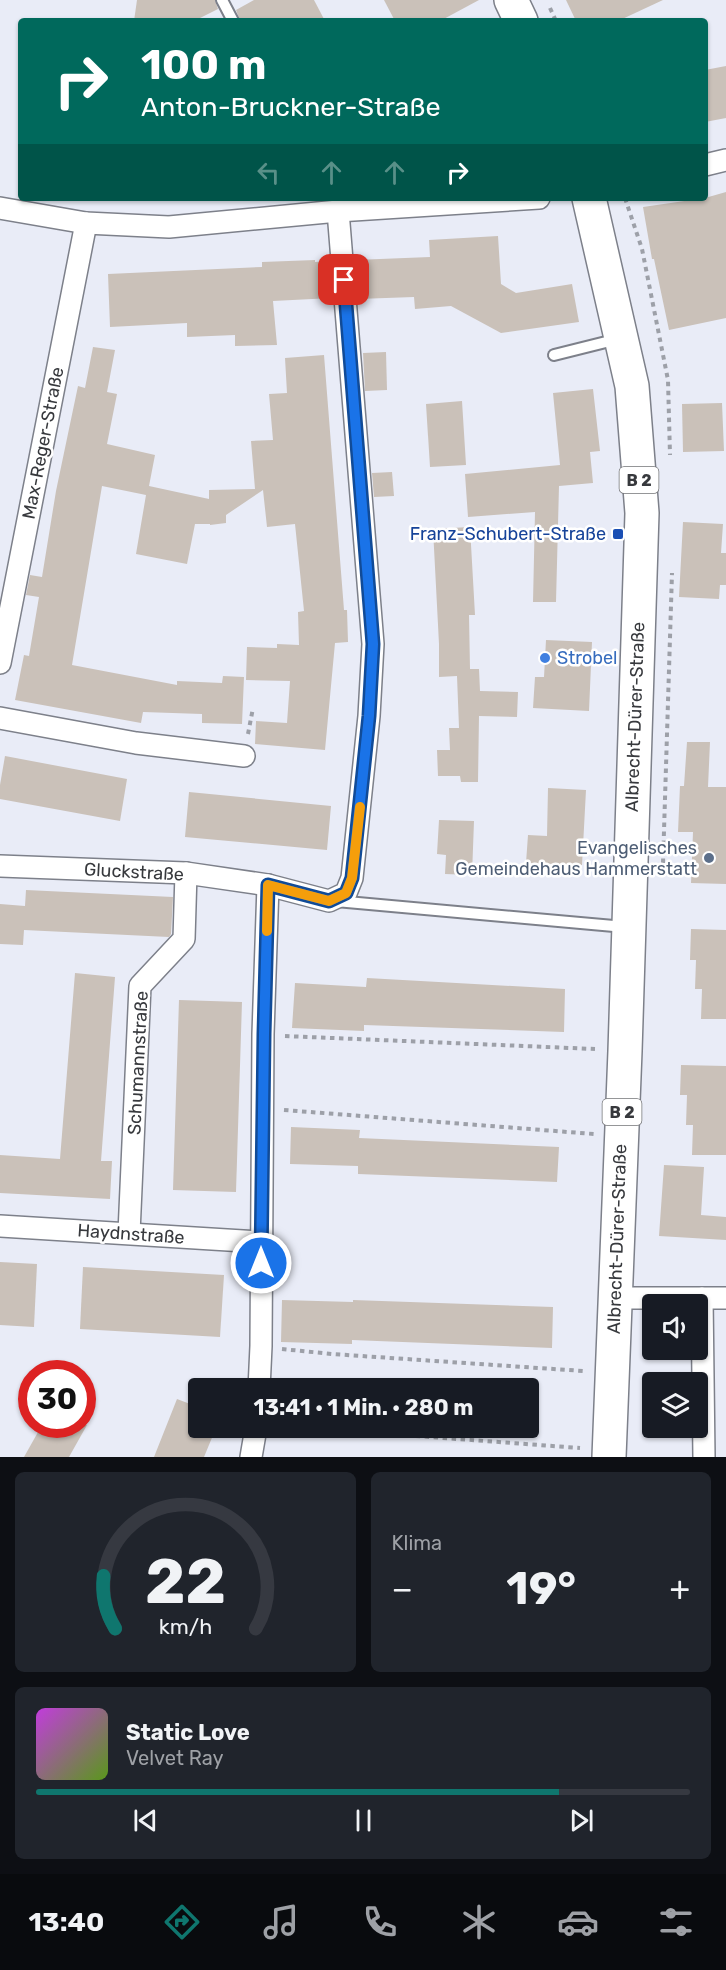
<!DOCTYPE html>
<html lang="de">
<head>
<meta charset="utf-8">
<style>
  :root { --surface:#171b24; --page:#20242c; --text:#f1f3f6; --muted:#9ea1a6; --line:#363941; --accent:#0f766e }
  body { margin:0; font-family:Rubik,sans-serif; background:var(--page); color:var(--text); height:100vh; display:flex; flex-direction:column; font-size:22px; white-space:nowrap }
  * { box-sizing:border-box; margin:0 }
  p { font-size:20px; color:var(--muted) }
  .icon { flex:none; width:33px; height:33px; fill:none; stroke:currentColor; stroke-width:2; stroke-linecap:round; stroke-linejoin:round }
  .map { position:relative; height:1457px; overflow:hidden }
  .side { display:flex; flex-direction:column; gap:15px; padding:15px; background:#0d0f14; flex:1 }
  .side>* { flex:none }
  .top-card { position:absolute; left:18px; top:18px; width:690px; height:183px; border-radius:6px; box-shadow:0 2px 4px #0004; background:#00695c; color:#fff; overflow:hidden }
  .fabs { position:absolute; left:642px; top:1294px; display:grid; gap:12px }
  .fabs a { display:grid; place-items:center; width:66px; height:66px; border-radius:6px; background:var(--surface); box-shadow:0 2px 4px #0004; font-size:30px }
  .speed { position:absolute; left:18px; top:1360px; display:flex; gap:12px; font-size:30px; font-weight:700; text-align:center }
  .speed>* { display:grid; place-content:center; width:78px; height:78px; border-radius:50%; background:var(--surface); box-shadow:0 2px 4px #0004; line-height:1 }
  .speed .limit { border:9px solid #d22; background:#fff; color:#111 }
  .pin { position:absolute; display:grid; place-items:center; width:51px; height:51px; color:#fff; margin:-26px; border-radius:12px; box-shadow:0 3px 9px #0006 }
  .me { position:absolute; width:66px; margin:-33px; rotate:0deg; stroke-linejoin:round; filter:drop-shadow(0 0 4px #0008) }
  .turn { display:flex; align-items:center; gap:21px; height:126px; padding:0 24px; font-size:27px }
  .turn .icon { width:78px; height:78px; stroke-width:2.5 }
  .turn b { display:block; font-size:42px; line-height:51px }
  .lanes { display:flex; align-items:center; height:57px; padding:0 24px; background:#0003; justify-content:center; gap:30px; direction:ltr }
  .lanes .off { opacity:.35 }
  .big { font-size:45px; font-weight:700; line-height:1.1 }
  .side .card { flex:1; display:flex; flex-direction:column; justify-content:center; gap:9px; min-width:0; padding:0 21px; border-radius:9px; background:var(--page) }
  .side .dial { align-items:center; gap:0 }
  .dial svg { height:156px; overflow:visible; fill:none; stroke:var(--line); stroke-width:7; stroke-linecap:round; text-anchor:middle }
  .dial text { fill:var(--text); stroke:none }
  .song { display:flex; align-items:center; gap:18px }
  .cover { width:72px; height:72px; border-radius:9px; background:linear-gradient(135deg,hsl(290 70% 55%),hsl(90 70% 35%)) }
  .played { height:6px; border-radius:3px; background:linear-gradient(90deg,var(--accent) 80%,var(--line) 80%) }
  .keys { display:flex; justify-content:space-around; direction:ltr }
  .heat { display:flex; justify-content:space-between; align-items:center; font-size:33px; direction:ltr }
  .side .tiles { flex:1; display:grid; gap:15px; grid-template-columns:1fr 1fr }
  .card:last-child { grid-column:span 2 }
  .trip { position:absolute; left:188px; top:1378px; width:351px; height:60px; border-radius:6px; background:var(--surface); box-shadow:0 2px 4px #0004; font-weight:700; line-height:60px; text-align:center }
  .tabs { display:flex; height:96px; justify-content:space-around; align-items:center; background:#090b0e; color:var(--muted) }
  .tabs .icon { width:42px; height:42px }
  .tabs .current { color:var(--accent) }
  .tabs b { font-size:27px; color:var(--text) }
  .map>svg:first-child { display:block }
</style>
</head>
<body>
<div class="map">
<svg width="726" height="1457" viewBox="0 0 726 1457">
  <rect width="100%" height="100%" fill="#e9ecf7"/>
  <g fill="#cac1b9">
    <polygon points="137,0 215,0 218,9 194,21 134,21"/>
    <polygon points="254,0 314,0 325,21 240,21 236,10"/>
    <polygon points="384,0 479,0 440,21 395,21"/>
    <polygon points="566,0 663,0 618,21 576,21"/>
    <polygon points="726,66 726,118 705,122 705,70"/>
    <polygon points="726,192 726,318 669,330 654,259 652,259 643,207 705,198"/>
    <polygon points="498,236 501,284 516,293 572,284 579,322 501,333 451,306 415,309 414,297 358,299 355,260 430,257 429,240"/>
    <polygon points="315,260 315,262 329,261 332,298 273,301 277,345 235,346 235,335 187,337 187,323 110,327 108,274 262,267 262,262"/>
    <polygon points="93,347 115,350 107,392 117,394 107,444 155,455 149,486 209,499 209,490 255,489 251,441 273,440 269,394 287,393 285,358 324,355 344,610 347,610 348,642 335,643 325,750 255,744 256,721 287,723 290,681 246,680 247,647 277,648 277,644 299,645 298,612 304,611 295,524 267,527 263,490 226,515 226,523 210,525 210,524 195,524 187,564 136,554 146,495 102,486 72,665 177,685 177,681 222,683 223,676 244,677 242,724 202,723 202,714 143,712 141,723 15,700 24,655 29,656 39,597 26,595 30,575 42,577 56,491 78,386 85,388"/>
    <polygon points="386,352 387,390 365,391 363,353"/>
    <polygon points="593,389 600,451 590,452 593,483 559,486 556,602 533,602 535,512 468,517 465,474 560,465 553,393"/>
    <polygon points="462,401 466,465 430,467 426,404"/>
    <polygon points="722,403 724,451 683,452 682,404"/>
    <polygon points="392,472 394,496 374,497 372,473"/>
    <polygon points="683,522 723,524 721,553 726,553 726,585 720,585 719,599 679,597"/>
    <polygon points="470,527 475,615 469,615 470,669 479,669 480,691 518,692 517,717 479,716 478,782 461,782 460,776 438,776 437,750 450,750 449,728 459,728 457,676 439,677 439,644 433,529"/>
    <polygon points="546,640 592,642 589,711 533,708 535,677 544,677"/>
    <polygon points="687,742 710,742 708,787 726,787 726,884 691,883 693,832 678,832 680,786 684,786"/>
    <polygon points="5,756 127,779 120,821 0,799 0,785"/>
    <polygon points="548,788 586,790 582,865 526,863 528,835 547,836"/>
    <polygon points="189,792 331,806 327,850 185,837"/>
    <polygon points="439,820 474,821 472,875 445,874 446,855 437,854"/>
    <polygon points="26,890 173,897 171,934 169,937 24,930 23,945 0,944 0,904 25,906"/>
    <polygon points="691,929 726,930 726,1019 701,1019 702,989 695,989 696,960 690,960"/>
    <polygon points="75,973 115,977 101,1161 112,1161 110,1199 0,1193 0,1155 60,1159"/>
    <polygon points="367,978 565,989 564,1032 364,1025 364,1031 292,1028 295,983 366,987"/>
    <polygon points="179,1000 242,1002 236,1192 173,1190"/>
    <polygon points="681,1065 726,1066 726,1155 692,1155 693,1125 686,1125 687,1095 680,1095"/>
    <polygon points="291,1127 360,1130 359,1138 559,1147 557,1182 358,1174 358,1166 290,1164"/>
    <polygon points="664,1165 704,1167 701,1215 726,1217 726,1240 659,1236"/>
    <polygon points="0,1262 37,1264 34,1327 0,1325"/>
    <polygon points="83,1267 224,1275 220,1337 80,1329"/>
    <polygon points="282,1300 353,1302 353,1300 553,1307 552,1348 352,1340 352,1344 281,1342"/>
    <polygon points="177,1399 198,1407 198,1428 216,1428 204,1457 154,1457"/>
    <polygon points="42,1425 87,1425 69,1457 24,1457"/>
  </g>
  <g fill="none" stroke-linecap="round" stroke-linejoin="round">
    <g stroke="#7d808a" stroke-width="14">
      <g id="lane">
        <polyline points="222,0 233,21"/>
        <polyline points="554,355 618,339"/>
        <polyline points="336,901 625,927"/>
      </g>
    </g>
    <g stroke="#7d808a" stroke-width="24">
      <g id="street">
        <polyline points="705,165 726,160"/>
        <polyline points="0,208 86,223 169,227 338,211 539,198"/>
        <polyline points="0,663 86,223"/>
        <polyline points="0,718 136,743 244,756"/>
        <polyline points="0,866 186,873 268,885 329,901 346,893 352,878 369,716 373,644 338,211"/>
        <polyline points="0,1226 261,1242"/>
        <polyline points="129,1233 140,986 184,939 186,873"/>
        <polyline points="615,1298 726,1298"/>
        <polyline points="702,1298 704,1457"/>
        <polyline points="259,1389 261,1346 263,1034 268,885"/>
        <polyline points="251,1457 256,1428"/>
      </g>
    </g>
    <g stroke="#7d808a" stroke-width="36">
      <g id="primary">
        <polyline points="511,0 521,21"/>
        <polyline points="589,198 632,386 642,513 625,1051 609,1457"/>
      </g>
    </g>
    <g stroke="#9da0a8" stroke-width="4" stroke-dasharray="4.5 4.5" stroke-linecap="butt">
      <polyline points="550,8 556,21"/>
      <polyline points="625,198 642,249 668,380 670,455"/>
      <polyline points="248,734 253,708"/>
      <polyline points="663,863 672,573"/>
      <polyline points="285,1036 595,1049"/>
      <polyline points="284,1110 594,1134"/>
      <polyline points="282,1349 332,1354 583,1371"/>
      <polyline points="308,1428 580,1448"/>
    </g>
    <use href="#lane" stroke="#fff" stroke-width="10"/>
    <use href="#street" stroke="#fff" stroke-width="21"/>
    <use href="#primary" stroke="#fff" stroke-width="33"/>
  </g>
  <g fill="none" stroke-linecap="round" stroke-linejoin="round">
    <g stroke="#114b97" stroke-width="15">
      <polyline id="route" points="261,1263 264,1034 268,885 329,901 346,893 352,878 369,716 373,644 344,280"/>
    </g>
    <use href="#route" stroke="#1a73e8" stroke-width="10"/>
    <polyline stroke="#f59e0b" stroke-width="10" points="267,931 268,885 329,901 346,893 352,878 360,807"/>
  </g>
  <rect fill="#1a4fb4" stroke="#fff" stroke-width="2" x="612" y="528" width="12" height="12" rx="3"/>
  <circle fill="#3f7fe0" stroke="#fff" stroke-width="2" cx="545" cy="658" r="6"/>
  <circle fill="#5c6f8a" stroke="#fff" stroke-width="2" cx="709" cy="858" r="6"/>
  <g text-anchor="middle" dominant-baseline="central" stroke-width="5" stroke-linejoin="round" paint-order="stroke">
    <g fill="#fff" stroke="#737477" stroke-width="1.5">
      <rect x="619.5" y="467" width="39" height="26" rx="4.5"/>
      <rect x="602.5" y="1099" width="39" height="26" rx="4.5"/>
    </g>
    <g font-size="16" font-weight="bold" fill="#37393d">
      <text x="639" y="480">B 2</text>
      <text x="622" y="1112">B 2</text>
    </g>
    <g font-size="18" fill="#37393d" stroke="#fff">
      <text transform="translate(43 443) rotate(-79)">Max-Reger-Straße</text>
      <text transform="translate(635 717) rotate(-88)">Albrecht-Dürer-Straße</text>
      <text transform="translate(134 872) rotate(3)">Gluckstraße</text>
      <text transform="translate(138 1063) rotate(-87)">Schumannstraße</text>
      <text transform="translate(131 1234) rotate(4)">Haydnstraße</text>
      <text transform="translate(617 1239) rotate(-88)">Albrecht-Dürer-Straße</text>
    </g>
    <g font-size="18" fill="#164399" stroke="#fff" text-anchor="end">
      <text x="606" y="534">Franz-Schubert-Straße</text>
    </g>
    <g font-size="18" fill="#366cbe" stroke="#fff" text-anchor="start">
      <text x="557" y="658">Strobel</text>
    </g>
    <g font-size="18" fill="#4e5e75" stroke="#fff" text-anchor="end">
      <text x="697" y="848">Evangelisches<tspan x="697" dy="21">Gemeindehaus Hammerstatt</tspan></text>
    </g>
  </g>
</svg>
<div class="fabs">
<a><svg class="icon" aria-label="sound" viewBox="0 0 24 24"><path d="M4 9h4l5-4v14l-5-4H4zM17 9q2 3 0 6"/></svg></a>
<a><svg class="icon" aria-label="layers" viewBox="0 0 24 24"><path d="M12 4l9 5-9 5-9-5zM3 14l9 5 9-5"/></svg></a>
</div>
<div class="speed"><div class="limit">30</div></div>
<div class="pin" style="left:344px;top:280px;background:#d93025"><svg class="icon" aria-label="arrive" viewBox="0 0 24 24"><path d="M6 21V4h12l-3 4 3 4H6"/></svg></div>
<svg class="me" style="left:261px;top:1263px" viewBox="-20 -20 40 40"><circle r="17" fill="#1a73e8" stroke="#fff" stroke-width="3"/><path d="M0-11L8 9 0 5-8 9z" fill="#fff"/></svg>
<div class="trip">13:41 · 1 Min. · 280 m</div>
<div class="top-card">
<div class="turn"><svg class="icon" aria-label="right" viewBox="0 0 24 24"><path d="M7 20v-9h11M14 6l5 5-5 5"/></svg><div><b>100 m</b>Anton-Bruckner-Straße</div></div>
<div class="lanes"><svg class="icon off" aria-label="left" viewBox="0 0 24 24"><path d="M17 20v-9H6M10 6l-5 5 5 5"/></svg><svg class="icon off" aria-label="ahead" viewBox="0 0 24 24"><path d="M12 20V5M6 11l6-6 6 6"/></svg><svg class="icon off" aria-label="ahead" viewBox="0 0 24 24"><path d="M12 20V5M6 11l6-6 6 6"/></svg><svg class="icon" aria-label="right" viewBox="0 0 24 24"><path d="M7 20v-9h11M14 6l5 5-5 5"/></svg></div>
</div>
</div>
<section class="side">
<div class="tiles">
<div class="card dial"><svg viewBox="0 0 100 80">
<path d="M14 69A42 42 0 1 1 86 69"/>
<path d="M14 69A42 42 0 0 1 8 42" stroke="#0f766e"/>
<text x="50" y="56" font-size="32" font-weight="700">22</text>
<text x="50" y="72" font-size="11">km/h</text>
</svg></div>
<div class="card"><p>Klima</p>
<div class="heat"><a>−</a><b class="big">19°</b><a>+</a></div>
</div>
<div class="card">
<div class="song"><i class="cover"></i><div><b>Static Love</b><p>Velvet Ray</p></div></div>
<div class="played"></div>
<div class="keys"><svg class="icon" aria-label="previous" viewBox="0 0 24 24"><path d="M18 5L8 12l10 7zM5 5v14"/></svg><svg class="icon" aria-label="pause" viewBox="0 0 24 24"><path d="M8 5v14M16 5v14"/></svg><svg class="icon" aria-label="next" viewBox="0 0 24 24"><path d="M6 5l10 7-10 7zM19 5v14"/></svg></div>
</div>
</div>
</section>
<nav class="tabs">
<b>13:40</b>
<svg class="icon current" aria-label="directions" viewBox="0 0 24 24"><path d="M12 3l9 9-9 9-9-9zM9 14v-3h6M13 9l2 2-2 2"/></svg>
<svg class="icon" aria-label="music" viewBox="0 0 24 24"><path d="M9 18V5l10-2v13"/><circle cx="6" cy="18" r="3"/><circle cx="16" cy="16" r="3"/></svg>
<svg class="icon" aria-label="phone" viewBox="0 0 24 24"><path d="M5 4h4l2 5-3 2q2 4 5 5l2-3 5 2v4C11 20 4 13 5 4z"/></svg>
<svg class="icon" aria-label="climate" viewBox="0 0 24 24"><path d="M12 3v18M4 7l16 10M4 17L20 7"/></svg>
<svg class="icon" aria-label="car" viewBox="0 0 24 24"><path d="M5 17H2v-5l4-1 3-4h7l3 4 3 1v5h-3M9 17h6M6 11h13"/><circle cx="7" cy="17" r="2"/><circle cx="17" cy="17" r="2"/></svg>
<svg class="icon" aria-label="filters" viewBox="0 0 24 24"><path d="M4 7h16M4 17h16"/><circle cx="9" cy="7" r="2"/><circle cx="15" cy="17" r="2"/></svg>
</nav>
</body>
</html>
